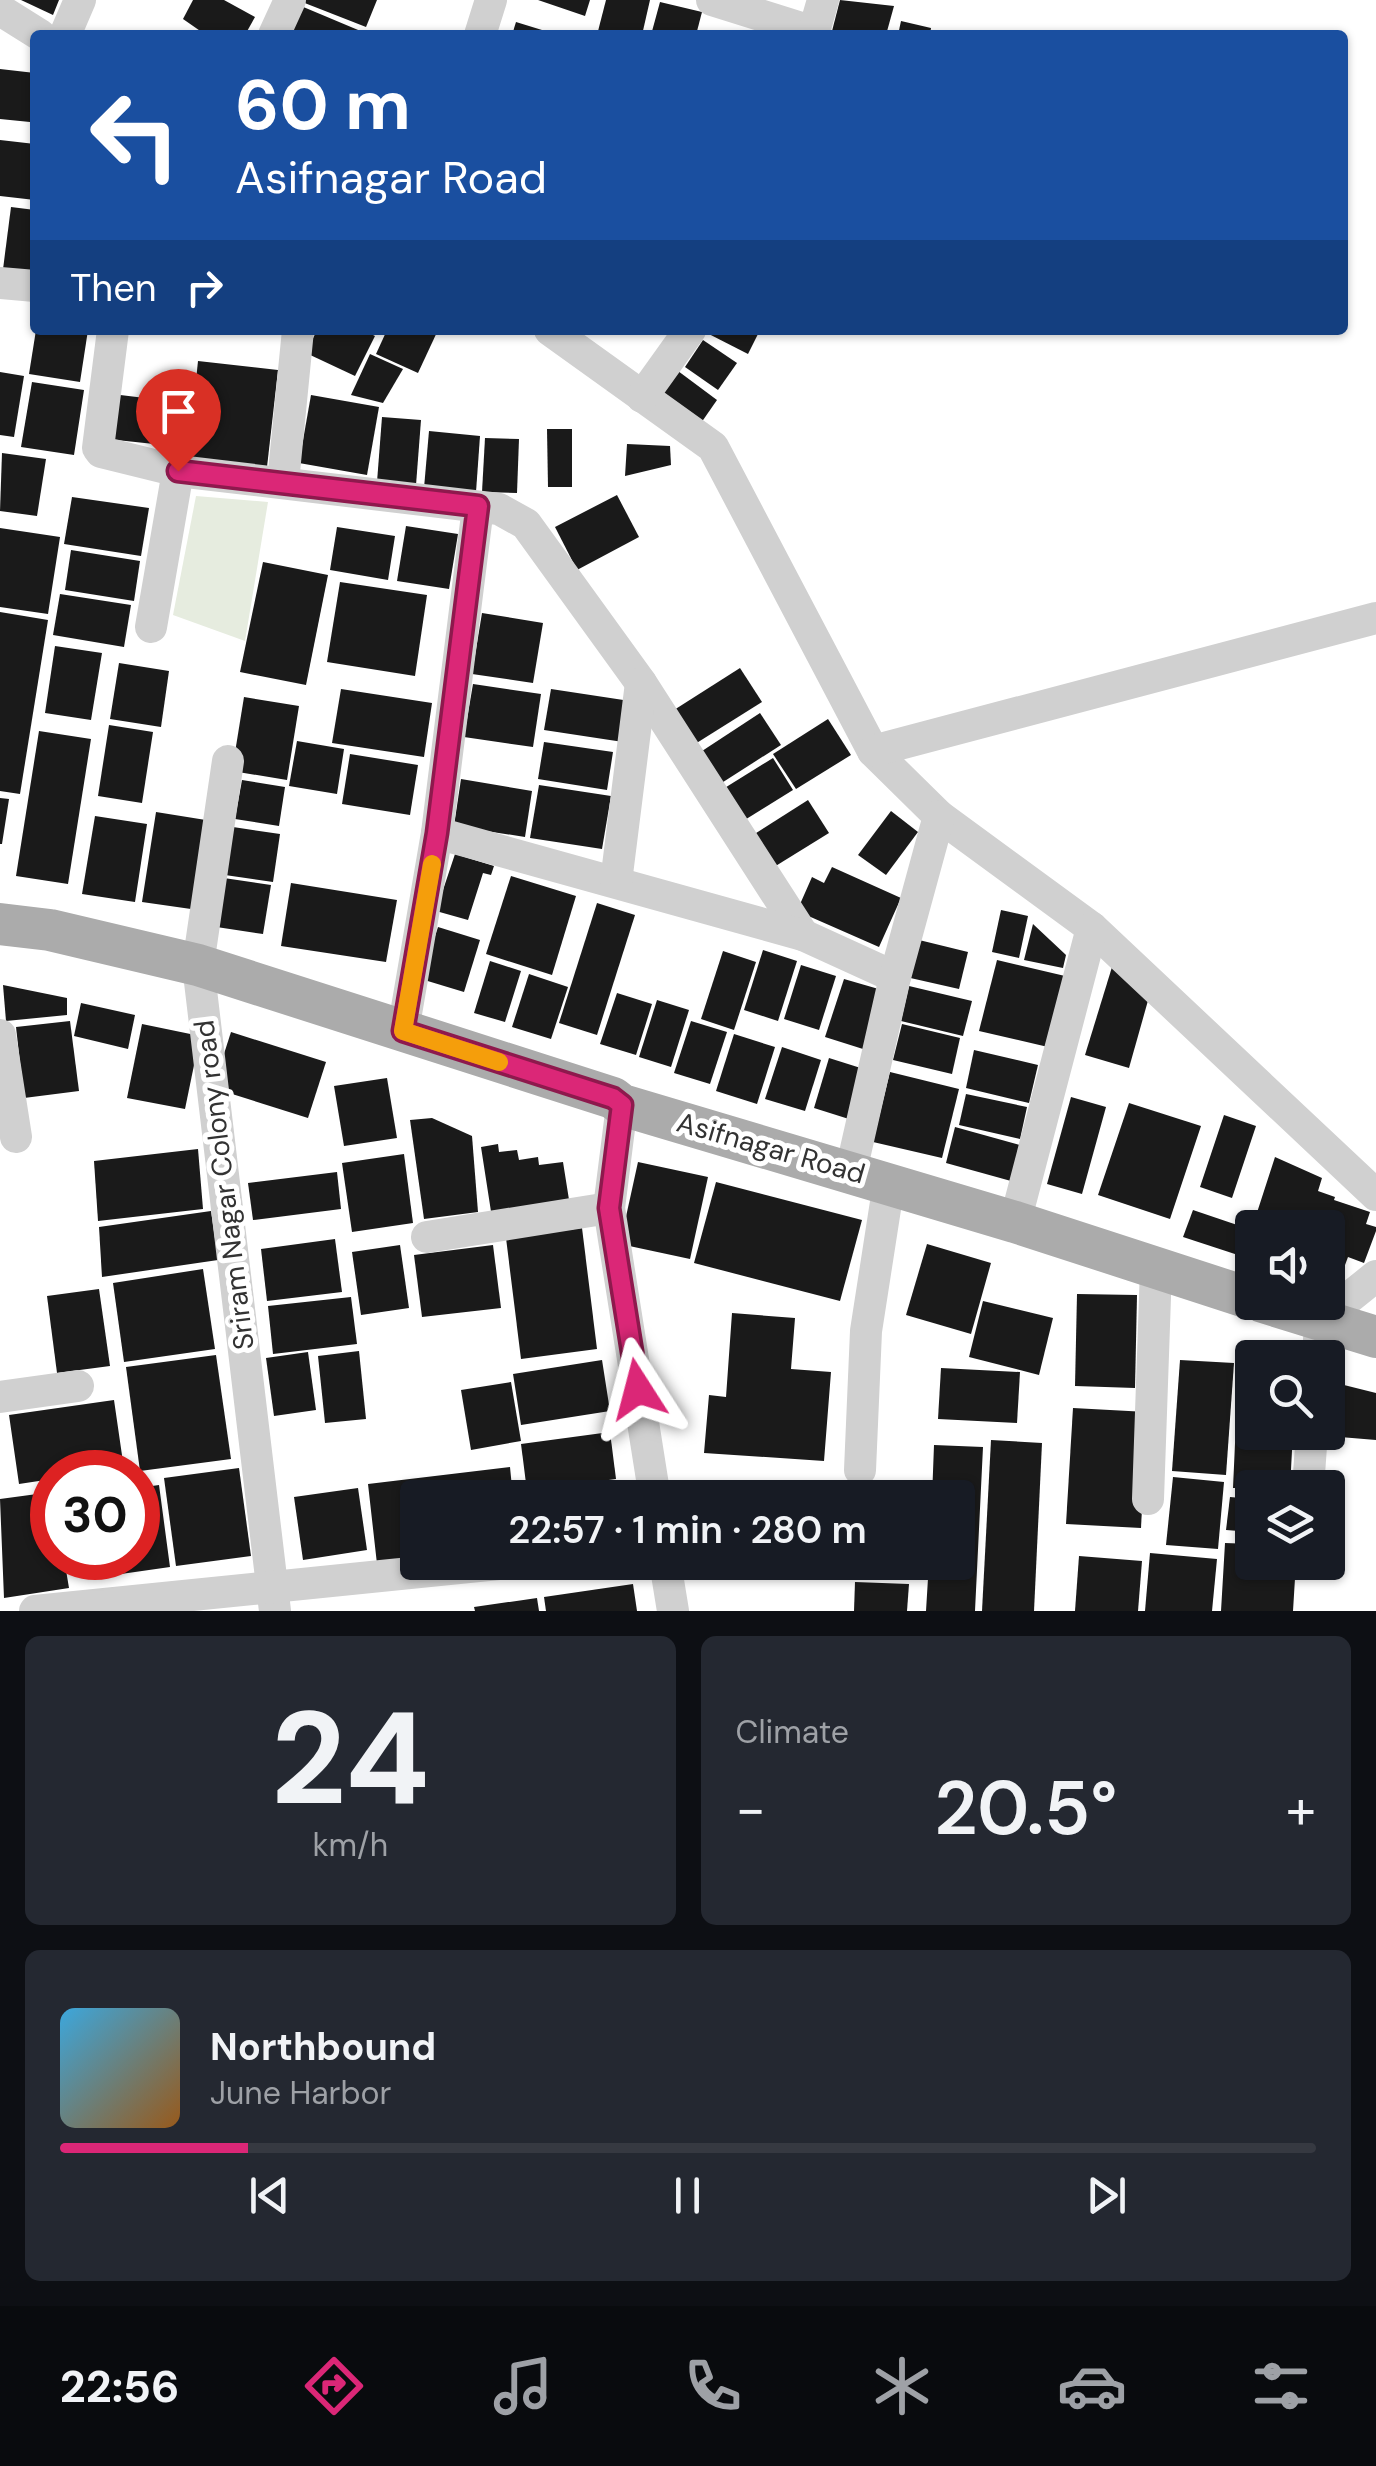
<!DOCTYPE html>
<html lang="en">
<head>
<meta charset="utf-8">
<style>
  :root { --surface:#171b24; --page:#242831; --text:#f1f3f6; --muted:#9ea1a6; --line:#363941; --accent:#db2777 }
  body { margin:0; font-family:"DM Sans",sans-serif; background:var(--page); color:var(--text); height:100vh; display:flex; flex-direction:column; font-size:38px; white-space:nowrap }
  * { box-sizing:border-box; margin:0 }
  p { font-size:32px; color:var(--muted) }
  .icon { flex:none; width:55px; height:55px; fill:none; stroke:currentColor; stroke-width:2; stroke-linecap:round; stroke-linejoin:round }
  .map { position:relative; height:1611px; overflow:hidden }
  .sheet { display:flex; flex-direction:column; gap:25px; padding:25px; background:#0d0f14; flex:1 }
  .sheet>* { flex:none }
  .hud { position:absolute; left:30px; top:30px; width:1318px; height:305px; border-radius:10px; box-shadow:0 2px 8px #0004; background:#1a4fa0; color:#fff; overflow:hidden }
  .fabs { position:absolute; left:1235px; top:1210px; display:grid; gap:20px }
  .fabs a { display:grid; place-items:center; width:110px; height:110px; border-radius:10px; background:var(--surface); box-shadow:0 2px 8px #0004; font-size:50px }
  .speed { position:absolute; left:30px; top:1450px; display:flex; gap:20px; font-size:50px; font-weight:700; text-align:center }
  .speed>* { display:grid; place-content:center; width:130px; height:130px; border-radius:50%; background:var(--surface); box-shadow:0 2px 8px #0004; line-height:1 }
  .speed .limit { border:15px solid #d22; background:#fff; color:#111 }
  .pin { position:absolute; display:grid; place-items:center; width:85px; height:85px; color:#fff; margin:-102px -42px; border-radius:50% 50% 50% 0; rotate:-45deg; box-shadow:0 0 10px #0007 }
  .pin .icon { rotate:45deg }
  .me { position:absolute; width:110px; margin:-55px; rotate:351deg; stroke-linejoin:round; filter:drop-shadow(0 0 8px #0008) }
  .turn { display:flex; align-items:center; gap:35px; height:210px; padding:0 40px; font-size:45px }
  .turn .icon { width:130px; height:130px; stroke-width:2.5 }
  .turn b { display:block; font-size:70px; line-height:85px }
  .then { display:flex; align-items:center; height:95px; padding:0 40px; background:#0003; gap:20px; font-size:38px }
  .big { font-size:75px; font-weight:600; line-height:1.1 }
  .sheet .widget { flex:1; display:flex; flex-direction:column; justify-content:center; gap:15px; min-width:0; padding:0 35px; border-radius:15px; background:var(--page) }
  .sheet .dial { align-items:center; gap:0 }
  .dial b { font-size:130px; line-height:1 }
  .song { display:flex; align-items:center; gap:30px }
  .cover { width:120px; height:120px; border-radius:15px; background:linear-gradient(135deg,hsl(200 70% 55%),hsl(30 70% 35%)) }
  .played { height:10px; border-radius:5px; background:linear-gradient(90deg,var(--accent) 15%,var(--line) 15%) }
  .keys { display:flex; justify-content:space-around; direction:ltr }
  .heat { display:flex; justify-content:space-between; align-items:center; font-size:55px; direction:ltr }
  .sheet .tiles { flex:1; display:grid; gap:25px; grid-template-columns:1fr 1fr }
  .widget:last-child { grid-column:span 2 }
  .trip { position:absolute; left:400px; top:1480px; width:575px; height:100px; border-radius:10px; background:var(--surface); box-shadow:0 2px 8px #0004; font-weight:600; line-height:100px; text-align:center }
  .menu { display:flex; height:160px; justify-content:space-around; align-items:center; background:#090b0e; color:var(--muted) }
  .menu .icon { width:70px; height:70px }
  .menu .current { color:var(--accent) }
  .menu b { font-size:45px; color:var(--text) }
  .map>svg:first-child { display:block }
</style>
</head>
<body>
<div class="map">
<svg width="1376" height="1611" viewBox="0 0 1376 1611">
  <rect width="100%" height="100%" fill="#fff"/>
  <polygon fill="#e6ecdf" points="196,496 268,502 245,641 173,615"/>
  <g fill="#1a1a1a">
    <polygon points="21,0 59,0 53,15"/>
    <polygon points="193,0 224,0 255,17 245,35 206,35 183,19"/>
    <polygon points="297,0 377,0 366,27"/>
    <polygon points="538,0 590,0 585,16"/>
    <polygon points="606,0 650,0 642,35 597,35"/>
    <polygon points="840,0 894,6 886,35 831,35"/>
    <polygon points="660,2 702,12 696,35 651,35"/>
    <polygon points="301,6 370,35 290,34"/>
    <polygon points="901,21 931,28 930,35 898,35"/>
    <polygon points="516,22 555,34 555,35 512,35"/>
    <polygon points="0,69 35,73 30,122 0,119"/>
    <polygon points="0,140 35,144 35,200 0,196"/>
    <polygon points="11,207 35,210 35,281 2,277"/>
    <polygon points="36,330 88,330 80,382 29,374"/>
    <polygon points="317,330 363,330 375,336 355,376 306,353"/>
    <polygon points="387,330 438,330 418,373 376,354"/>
    <polygon points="701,330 760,330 748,354"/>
    <polygon points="703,340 737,363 718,390 685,367"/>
    <polygon points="370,354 403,369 383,403 351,395"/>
    <polygon points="198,361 278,370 267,467 188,458"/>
    <polygon points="678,371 717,400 701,423 661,394"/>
    <polygon points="0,372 24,376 14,437 0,435"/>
    <polygon points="32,382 84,390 74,455 21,447"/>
    <polygon points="112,394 178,402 173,446 107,439"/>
    <polygon points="311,395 379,407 367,475 299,463"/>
    <polygon points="382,417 421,420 416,485 377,482"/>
    <polygon points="547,429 572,429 572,487 548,487"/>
    <polygon points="429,431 480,436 476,492 424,488"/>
    <polygon points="485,438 519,439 517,493 482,492"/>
    <polygon points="627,444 670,446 671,465 625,476"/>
    <polygon points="2,453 46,459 37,516 0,511"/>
    <polygon points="617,495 639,537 577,570 555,527"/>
    <polygon points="72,497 149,508 141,556 64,544"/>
    <polygon points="406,526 458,534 449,589 397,581"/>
    <polygon points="337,527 395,536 388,580 330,570"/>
    <polygon points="0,528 60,537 48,614 0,607"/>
    <polygon points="71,550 140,561 134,601 65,590"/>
    <polygon points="263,562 328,575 306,685 240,672"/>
    <polygon points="340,582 427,595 415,676 327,662"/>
    <polygon points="60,594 131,605 124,647 53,635"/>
    <polygon points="0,612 48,620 20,794 0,791"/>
    <polygon points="482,613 543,623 533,683 472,674"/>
    <polygon points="55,646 102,653 91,720 45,713"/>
    <polygon points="119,663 169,671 161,727 110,719"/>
    <polygon points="740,668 762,702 695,744 674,710"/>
    <polygon points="473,684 541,694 533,747 464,737"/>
    <polygon points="341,689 432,703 424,757 332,743"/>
    <polygon points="551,689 630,701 623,742 544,730"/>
    <polygon points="244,697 299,706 287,780 232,771"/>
    <polygon points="760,713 781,745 720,784 699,753"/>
    <polygon points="828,719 851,755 796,789 773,754"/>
    <polygon points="109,725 153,732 142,803 98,796"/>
    <polygon points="39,731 91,739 68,884 16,876"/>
    <polygon points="297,741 344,749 337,794 289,786"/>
    <polygon points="544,742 613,752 607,790 538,779"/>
    <polygon points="350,754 418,765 410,815 342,804"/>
    <polygon points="773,758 793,790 735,826 715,794"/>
    <polygon points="461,779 532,791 525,837 454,826"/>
    <polygon points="242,780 285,787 279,826 235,819"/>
    <polygon points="539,785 611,796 602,849 530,838"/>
    <polygon points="0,798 9,799 2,844 0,844"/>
    <polygon points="808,800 829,833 774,867 753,835"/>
    <polygon points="891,811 918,832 886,875 858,855"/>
    <polygon points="156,812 212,821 198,910 142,902"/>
    <polygon points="95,816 147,824 135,902 82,894"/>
    <polygon points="233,827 280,834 273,882 225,875"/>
    <polygon points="455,854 494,866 491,875 483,873 468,920 436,911"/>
    <polygon points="832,867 901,898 879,947 797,911 812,877 824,883"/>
    <polygon points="511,876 576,896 552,975 486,954"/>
    <polygon points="217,877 271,885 263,934 210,926"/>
    <polygon points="291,883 397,900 386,962 281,946"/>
    <polygon points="597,903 635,915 597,1035 559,1023"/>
    <polygon points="1001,910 1028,916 1019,958 992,952"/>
    <polygon points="1033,924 1066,955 1063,968 1024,960"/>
    <polygon points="438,927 480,940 464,992 421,979"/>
    <polygon points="915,939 968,952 959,989 906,977"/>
    <polygon points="763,950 797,961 778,1021 744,1010"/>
    <polygon points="723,951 756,962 734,1030 701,1019"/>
    <polygon points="997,960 1065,976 1048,1047 979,1031"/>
    <polygon points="490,961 521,971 505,1022 474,1013"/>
    <polygon points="801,965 836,976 819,1030 784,1019"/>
    <polygon points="1112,967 1149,997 1129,1068 1085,1055"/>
    <polygon points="529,974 568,987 551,1039 512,1027"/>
    <polygon points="844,979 882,990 863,1049 825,1037"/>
    <polygon points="3,985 67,998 67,1015 6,1021"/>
    <polygon points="909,986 972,1001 963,1036 901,1021"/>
    <polygon points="617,993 652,1004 636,1055 600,1044"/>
    <polygon points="657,1000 689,1010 671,1067 639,1057"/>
    <polygon points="81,1003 135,1015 128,1049 74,1036"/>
    <polygon points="70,1021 79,1091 24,1098 16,1027"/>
    <polygon points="691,1021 727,1032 710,1084 674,1073"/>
    <polygon points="142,1024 200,1036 185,1109 127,1098"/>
    <polygon points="902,1024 960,1038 952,1074 893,1060"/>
    <polygon points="231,1032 326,1062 308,1118 213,1088"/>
    <polygon points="734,1034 775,1047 757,1104 716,1091"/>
    <polygon points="782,1047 821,1060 805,1111 765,1099"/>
    <polygon points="974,1050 1038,1065 1029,1103 966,1088"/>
    <polygon points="829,1058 867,1070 852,1120 814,1108"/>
    <polygon points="890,1072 959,1089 942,1158 873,1142"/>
    <polygon points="387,1078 397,1138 344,1146 334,1086"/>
    <polygon points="966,1094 1027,1107 1020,1139 959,1125"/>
    <polygon points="1071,1097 1106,1107 1082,1194 1047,1184"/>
    <polygon points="1129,1103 1201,1126 1170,1219 1098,1195"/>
    <polygon points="1224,1115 1256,1126 1232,1198 1200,1187"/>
    <polygon points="432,1118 472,1136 478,1212 424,1219 410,1120"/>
    <polygon points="955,1127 1020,1145 1011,1181 946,1163"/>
    <polygon points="498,1144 499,1152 517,1150 519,1160 538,1157 539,1165 563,1162 570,1206 492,1218 481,1147"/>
    <polygon points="198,1149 203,1209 98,1221 94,1161"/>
    <polygon points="404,1154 413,1223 352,1232 342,1163"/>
    <polygon points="1275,1157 1322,1178 1318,1191 1335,1197 1334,1200 1370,1212 1366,1224 1376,1227 1376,1231 1364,1263 1348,1257 1345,1265 1328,1259 1328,1228 1252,1228"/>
    <polygon points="638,1162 708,1177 690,1259 620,1244"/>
    <polygon points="337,1172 341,1209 253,1220 248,1183"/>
    <polygon points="716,1182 862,1220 840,1301 694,1263"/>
    <polygon points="1193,1210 1252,1230 1241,1256 1183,1237"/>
    <polygon points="211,1211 218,1260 102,1277 99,1227"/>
    <polygon points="582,1228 597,1349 521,1359 506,1238"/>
    <polygon points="335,1239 342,1292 267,1301 261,1249"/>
    <polygon points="927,1244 991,1263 971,1334 906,1315"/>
    <polygon points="400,1245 409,1308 361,1315 352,1252"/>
    <polygon points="493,1245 501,1308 422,1317 414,1255"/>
    <polygon points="203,1269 215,1349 124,1362 113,1283"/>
    <polygon points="99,1289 110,1366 57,1373 47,1296"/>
    <polygon points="1077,1294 1137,1295 1135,1388 1075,1386"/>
    <polygon points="351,1297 357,1344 273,1354 268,1306"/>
    <polygon points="983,1301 1053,1318 1039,1375 969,1357"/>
    <polygon points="732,1313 795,1318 791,1369 831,1372 824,1461 704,1453 709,1395 726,1397"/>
    <polygon points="359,1351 366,1419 325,1423 318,1356"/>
    <polygon points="308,1352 316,1410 274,1416 266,1358"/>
    <polygon points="216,1355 231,1459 140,1471 126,1367"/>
    <polygon points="602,1360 610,1411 521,1425 513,1374"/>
    <polygon points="1180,1360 1234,1363 1226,1475 1172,1471"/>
    <polygon points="941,1368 1020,1372 1017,1423 938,1419"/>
    <polygon points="1328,1381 1376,1393 1376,1440 1328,1436"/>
    <polygon points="511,1382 521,1441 471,1450 461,1390"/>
    <polygon points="1237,1399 1252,1400 1252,1432 1293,1432 1290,1488 1233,1488"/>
    <polygon points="114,1400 124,1469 52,1472 52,1479 19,1484 9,1415"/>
    <polygon points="1073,1408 1147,1412 1141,1528 1066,1524"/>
    <polygon points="610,1432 616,1479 527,1491 521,1444"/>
    <polygon points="991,1440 1042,1443 1034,1611 982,1611"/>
    <polygon points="934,1445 983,1447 975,1611 926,1611 929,1562 958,1562 958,1498 932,1498"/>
    <polygon points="510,1467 513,1498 418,1498 418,1560 377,1564 368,1484"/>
    <polygon points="239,1468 251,1556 176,1566 164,1478"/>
    <polygon points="1173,1477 1224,1482 1218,1549 1166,1545"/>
    <polygon points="159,1485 170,1567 93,1578 90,1558 138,1558 138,1488"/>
    <polygon points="617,1485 618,1498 542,1498 541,1495"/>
    <polygon points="358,1488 367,1550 303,1560 294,1497"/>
    <polygon points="52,1492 52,1558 64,1558 69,1588 4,1598 0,1499"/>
    <polygon points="1230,1497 1252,1499 1252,1532 1226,1530"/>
    <polygon points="1225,1543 1252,1544 1252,1562 1296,1562 1293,1611 1221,1611"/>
    <polygon points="1150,1553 1217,1559 1212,1611 1145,1611"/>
    <polygon points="1079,1556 1142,1561 1138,1611 1075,1611"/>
    <polygon points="855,1582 909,1584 907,1611 854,1611"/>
    <polygon points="633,1584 637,1611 546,1611 544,1597"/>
    <polygon points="537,1598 539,1611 475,1611 474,1607"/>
  </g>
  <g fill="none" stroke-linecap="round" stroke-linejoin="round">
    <g stroke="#d0d0d0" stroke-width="32">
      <polyline points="712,0 814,32"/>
      <polyline points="0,10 40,35"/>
      <polyline points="65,35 80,0"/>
      <polyline points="274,35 290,0"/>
      <polyline points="480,35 491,0"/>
      <polyline points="813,35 823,0"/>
      <polyline points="0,283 35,286"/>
      <polyline points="113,330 98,448 101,452 178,471 499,509 526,524 641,683 803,935"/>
      <polyline points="550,330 713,447 873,751 939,816 1092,928 1376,1195"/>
      <polyline points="642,397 690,330"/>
      <polyline points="283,482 298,330"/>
      <polyline points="151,627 178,471"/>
      <polyline points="873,751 1376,618"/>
      <polyline points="228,761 198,965 275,1611"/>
      <polyline points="437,833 803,935 895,977"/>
      <polyline points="616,882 641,683"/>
      <polyline points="403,1031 437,833 478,507"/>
      <polyline points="0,1035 16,1137"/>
      <polyline points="622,1105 609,1208 655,1498"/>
      <polyline points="851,1171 895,977 939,816"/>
      <polyline points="1015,1222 1092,928"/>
      <polyline points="427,1237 609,1208"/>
      <polyline points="1318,1358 1320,1321 1376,1276"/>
      <polyline points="0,1397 78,1386"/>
      <polyline points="860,1470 866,1331 889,1183"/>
      <polyline points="1308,1488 1312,1432"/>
      <polyline points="1148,1499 1156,1268"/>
      <polyline points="665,1562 673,1611"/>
      <polyline points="35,1611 519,1562"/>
    </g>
    <g stroke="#ababab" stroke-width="42">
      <polyline points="0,924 50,930 198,965 613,1098 622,1105 1015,1222 1252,1299"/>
      <polyline points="1263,1302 1376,1337"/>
    </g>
  </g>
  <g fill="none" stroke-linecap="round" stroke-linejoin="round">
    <g stroke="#8e194d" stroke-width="25">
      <polyline id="route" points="178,471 478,506 437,833 403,1031 613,1098 622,1105 609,1208 638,1389"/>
    </g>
    <use href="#route" stroke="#db2777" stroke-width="18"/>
    <polyline stroke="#f59e0b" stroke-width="18" points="432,864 403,1031 499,1062"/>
  </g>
  <g text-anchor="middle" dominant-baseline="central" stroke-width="10" stroke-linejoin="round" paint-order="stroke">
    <g font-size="28" fill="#333" stroke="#fff">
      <text transform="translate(771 1148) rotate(16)">Asifnagar Road</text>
      <text transform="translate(224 1185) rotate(-97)">Sriram Nagar Colony road</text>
    </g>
  </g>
</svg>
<div class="fabs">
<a><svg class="icon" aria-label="sound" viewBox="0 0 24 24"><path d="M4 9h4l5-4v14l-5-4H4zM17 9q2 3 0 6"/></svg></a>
<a><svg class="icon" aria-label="search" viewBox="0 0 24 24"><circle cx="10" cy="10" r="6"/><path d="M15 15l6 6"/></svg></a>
<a><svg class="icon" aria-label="layers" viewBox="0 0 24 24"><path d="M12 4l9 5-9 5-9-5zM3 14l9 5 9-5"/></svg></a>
</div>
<div class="speed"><div class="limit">30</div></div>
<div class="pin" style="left:178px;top:471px;background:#d93025"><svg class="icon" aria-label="arrive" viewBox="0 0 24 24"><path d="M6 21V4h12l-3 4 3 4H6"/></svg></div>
<svg class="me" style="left:638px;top:1389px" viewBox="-20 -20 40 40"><path d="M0-17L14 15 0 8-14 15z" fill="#db2777" stroke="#fff" stroke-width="4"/></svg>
<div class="trip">22:57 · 1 min · 280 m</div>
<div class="hud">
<div class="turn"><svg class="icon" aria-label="left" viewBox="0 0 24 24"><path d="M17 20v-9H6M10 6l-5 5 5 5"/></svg><div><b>60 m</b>Asifnagar Road</div></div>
<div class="then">Then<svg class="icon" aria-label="right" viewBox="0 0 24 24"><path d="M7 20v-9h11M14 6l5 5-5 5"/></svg></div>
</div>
</div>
<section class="sheet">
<div class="tiles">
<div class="widget dial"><b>24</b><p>km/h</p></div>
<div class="widget"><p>Climate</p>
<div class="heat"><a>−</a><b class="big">20.5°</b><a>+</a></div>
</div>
<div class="widget">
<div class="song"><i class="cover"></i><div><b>Northbound</b><p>June Harbor</p></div></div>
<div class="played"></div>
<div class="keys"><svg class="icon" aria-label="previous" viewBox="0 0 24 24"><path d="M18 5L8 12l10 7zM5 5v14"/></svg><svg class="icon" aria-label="pause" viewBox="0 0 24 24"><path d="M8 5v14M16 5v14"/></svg><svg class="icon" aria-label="next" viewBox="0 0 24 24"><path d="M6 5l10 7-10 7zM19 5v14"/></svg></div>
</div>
</div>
</section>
<nav class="menu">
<b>22:56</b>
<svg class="icon current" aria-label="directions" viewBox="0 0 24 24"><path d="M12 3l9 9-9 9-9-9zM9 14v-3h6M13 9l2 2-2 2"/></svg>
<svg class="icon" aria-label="music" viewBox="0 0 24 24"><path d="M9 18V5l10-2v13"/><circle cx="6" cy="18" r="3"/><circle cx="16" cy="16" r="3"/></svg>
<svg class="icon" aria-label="phone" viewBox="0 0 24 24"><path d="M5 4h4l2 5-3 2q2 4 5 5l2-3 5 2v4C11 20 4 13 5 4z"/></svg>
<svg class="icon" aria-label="climate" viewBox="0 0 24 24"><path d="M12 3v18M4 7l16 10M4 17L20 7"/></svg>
<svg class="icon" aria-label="car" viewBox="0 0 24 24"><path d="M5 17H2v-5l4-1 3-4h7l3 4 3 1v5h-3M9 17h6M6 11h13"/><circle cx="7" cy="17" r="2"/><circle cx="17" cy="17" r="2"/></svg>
<svg class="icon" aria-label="filters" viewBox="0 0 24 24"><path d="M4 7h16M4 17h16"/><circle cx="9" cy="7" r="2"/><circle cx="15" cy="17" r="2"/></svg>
</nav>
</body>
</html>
